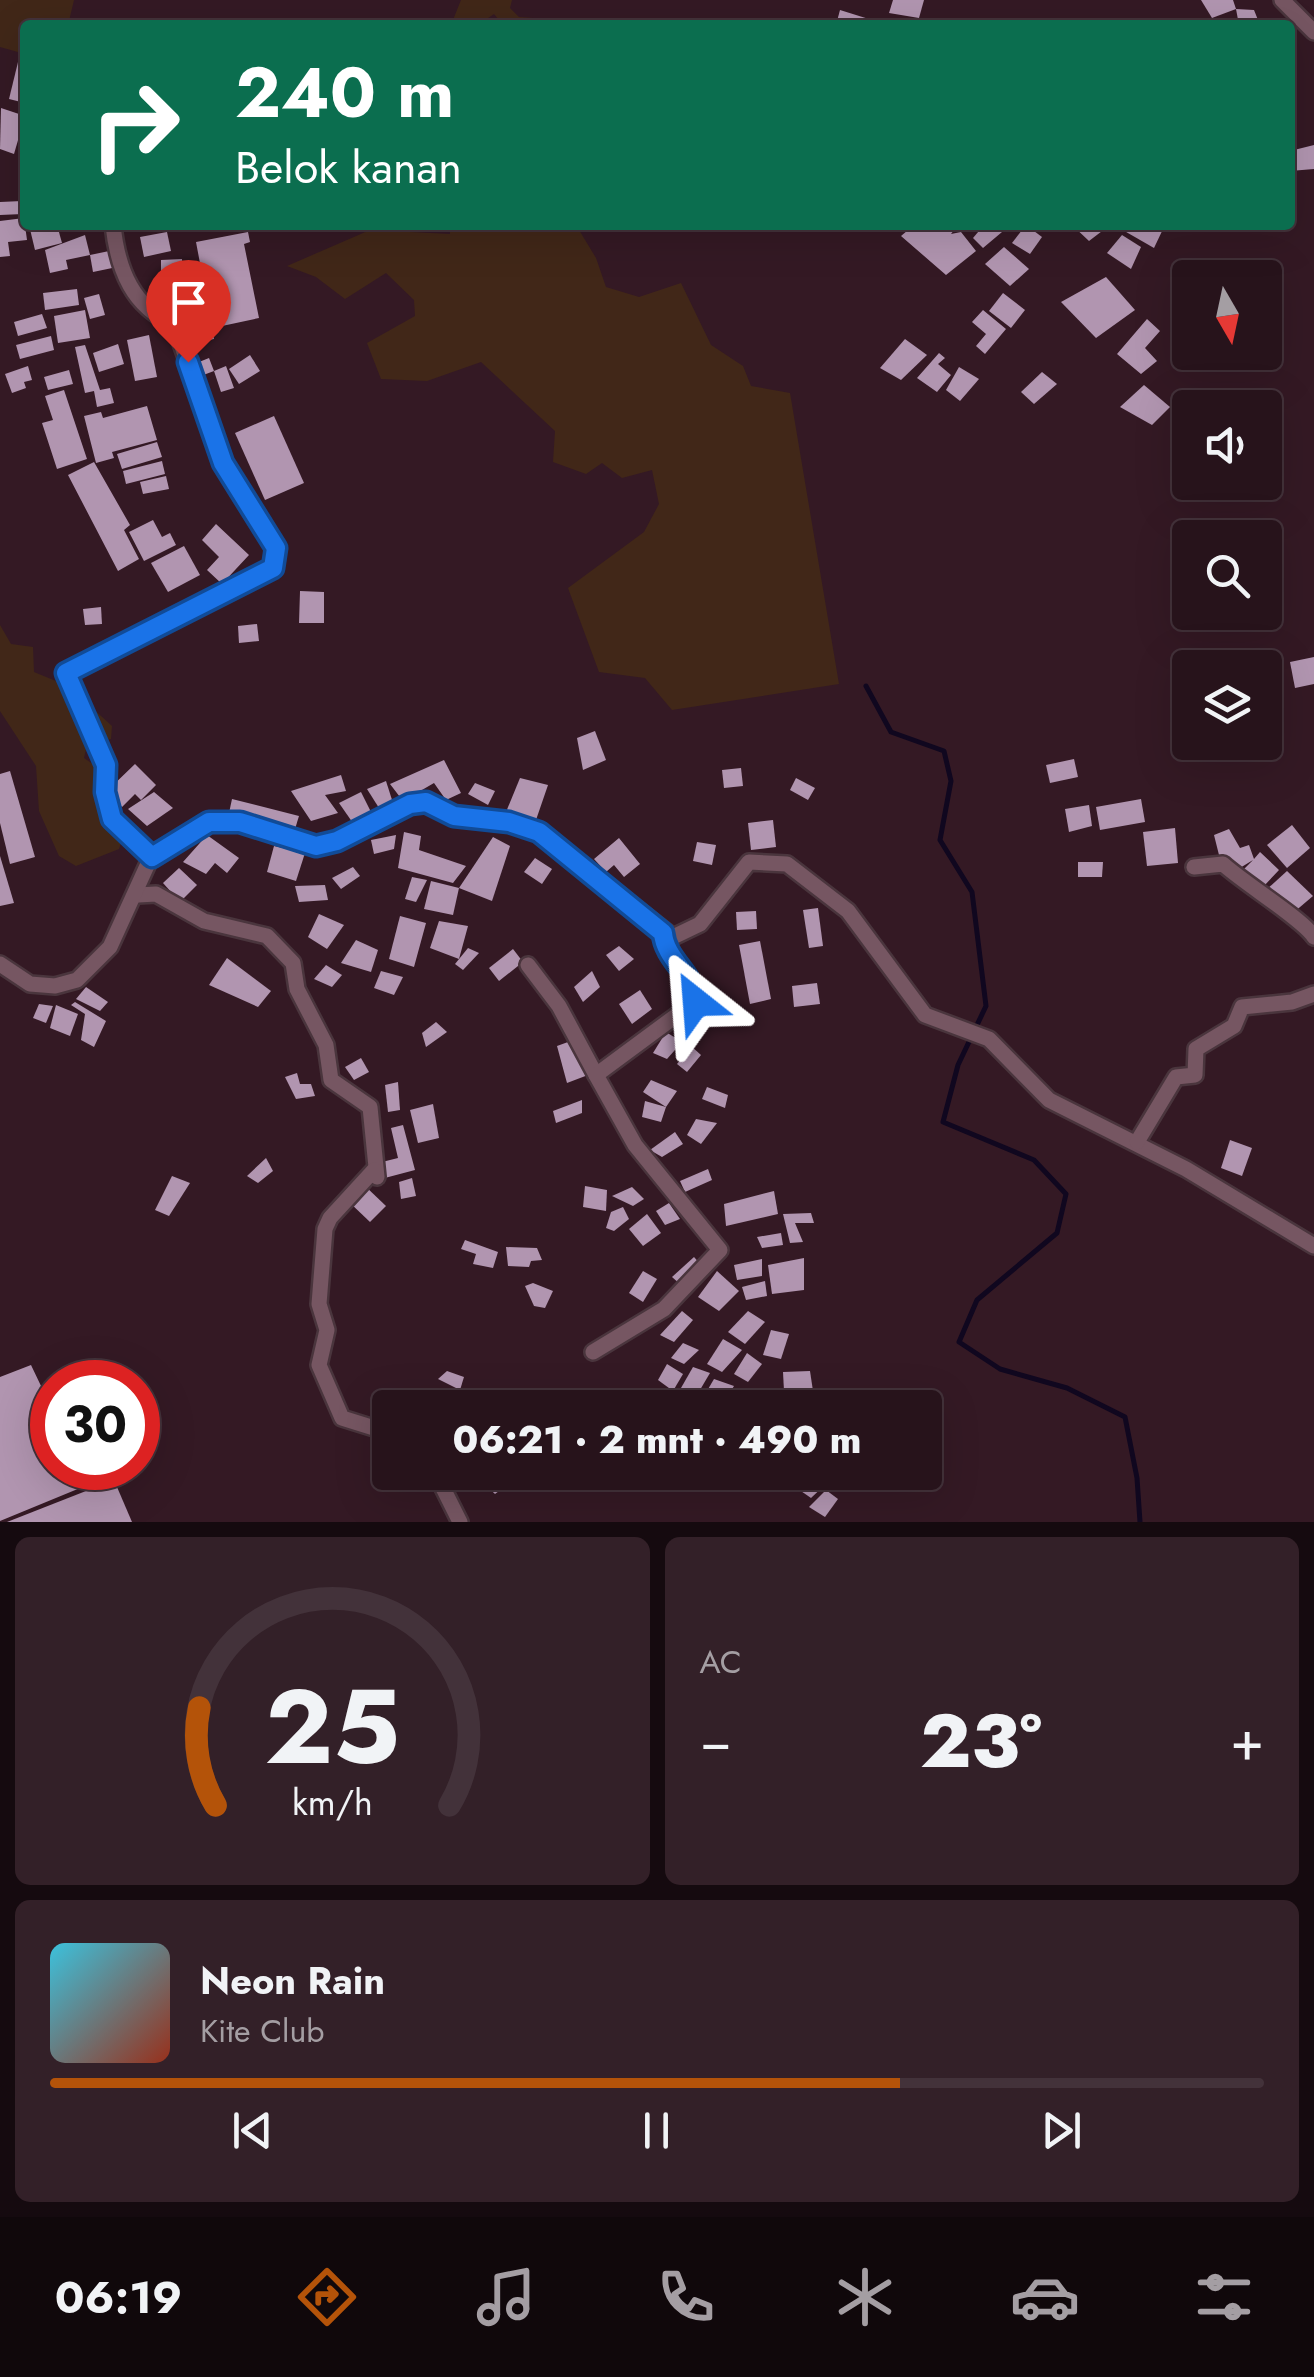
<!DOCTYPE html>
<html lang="id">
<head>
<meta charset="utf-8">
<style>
  :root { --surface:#27131b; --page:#332028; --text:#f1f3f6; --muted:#a49ea3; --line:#43323a; --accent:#b45309 }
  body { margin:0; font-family:Jost,sans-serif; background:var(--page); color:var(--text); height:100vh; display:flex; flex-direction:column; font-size:38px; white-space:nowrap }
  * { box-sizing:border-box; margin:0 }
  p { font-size:32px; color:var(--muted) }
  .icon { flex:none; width:55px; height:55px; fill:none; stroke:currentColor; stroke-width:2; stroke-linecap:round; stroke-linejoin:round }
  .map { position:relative; height:1522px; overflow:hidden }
  .panel { display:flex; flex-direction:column; gap:15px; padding:15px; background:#150a0f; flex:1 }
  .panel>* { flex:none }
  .banner { position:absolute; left:20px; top:20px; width:1275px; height:210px; border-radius:10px; box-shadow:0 10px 40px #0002,0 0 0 2px var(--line); background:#0b6e4f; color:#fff; overflow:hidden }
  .needle { width:65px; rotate:171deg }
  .tools { position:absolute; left:1172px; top:260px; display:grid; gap:20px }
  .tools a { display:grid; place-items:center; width:110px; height:110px; border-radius:10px; background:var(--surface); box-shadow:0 10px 40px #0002,0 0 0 2px var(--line); font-size:50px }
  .speed { position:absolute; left:30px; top:1360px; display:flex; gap:20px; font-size:50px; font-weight:700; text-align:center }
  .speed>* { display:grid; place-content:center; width:130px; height:130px; border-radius:50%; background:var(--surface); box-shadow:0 10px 40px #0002,0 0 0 2px var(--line); line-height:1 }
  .speed .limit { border:15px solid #d22; background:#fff; color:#111 }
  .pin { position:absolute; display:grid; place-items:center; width:85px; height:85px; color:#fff; margin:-102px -42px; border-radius:50% 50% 50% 0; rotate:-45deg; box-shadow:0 0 10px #0007 }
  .pin .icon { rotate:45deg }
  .me { position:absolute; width:110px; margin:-55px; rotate:332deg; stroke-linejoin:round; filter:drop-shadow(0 0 8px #0008) }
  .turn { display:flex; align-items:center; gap:35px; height:210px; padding:0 50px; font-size:45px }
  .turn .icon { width:130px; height:130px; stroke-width:2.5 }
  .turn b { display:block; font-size:70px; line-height:85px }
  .big { font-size:75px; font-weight:800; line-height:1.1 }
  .panel .widget { flex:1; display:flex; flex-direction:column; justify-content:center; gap:15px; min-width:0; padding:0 35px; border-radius:15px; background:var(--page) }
  .panel .dial { align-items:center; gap:0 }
  .dial svg { height:260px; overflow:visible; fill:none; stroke:var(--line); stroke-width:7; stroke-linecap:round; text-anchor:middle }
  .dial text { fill:var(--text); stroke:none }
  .song { display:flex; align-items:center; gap:30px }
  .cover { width:120px; height:120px; border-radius:15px; background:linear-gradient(135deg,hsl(190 70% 55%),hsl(10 70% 35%)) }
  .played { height:10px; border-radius:5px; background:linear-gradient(90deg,var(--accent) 70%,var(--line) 70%) }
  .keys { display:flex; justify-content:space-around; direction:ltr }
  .heat { display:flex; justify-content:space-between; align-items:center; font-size:55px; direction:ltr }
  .panel .tiles { flex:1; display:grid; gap:15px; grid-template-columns:1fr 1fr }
  .widget:last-child { grid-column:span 2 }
  .trip { position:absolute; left:372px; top:1390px; width:570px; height:100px; border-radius:10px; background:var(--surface); box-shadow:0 10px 40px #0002,0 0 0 2px var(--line); font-weight:800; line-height:100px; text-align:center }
  .dock { display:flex; height:160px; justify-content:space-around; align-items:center; background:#10080b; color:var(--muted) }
  .dock .icon { width:70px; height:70px }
  .dock .selected { color:var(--accent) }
  .dock b { font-size:45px; color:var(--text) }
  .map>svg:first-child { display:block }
</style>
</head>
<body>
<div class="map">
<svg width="1314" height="1522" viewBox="0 0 1314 1522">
  <rect width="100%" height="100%" fill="#341924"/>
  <g fill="#412718">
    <polygon points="0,0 74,0 68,25 25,25 25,54 0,47"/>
    <polygon points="461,0 512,0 510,8 519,17 547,19 555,25 503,25 494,14 478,25 451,25"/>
    <polygon points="450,225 576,225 596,258 606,287 639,297 681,283 711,345 743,366 751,386 790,393 839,684 672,710 645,678 599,672 568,588 644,532 659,504 652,470 622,478 602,463 586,474 553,462 555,431 481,362 427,381 381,379 367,343 415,316 414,300 386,273 345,299 316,277 287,266 370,230 450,234"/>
    <polygon points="0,625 11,644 33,647 34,672 68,686 112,726 111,739 87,745 84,758 110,776 103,801 122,840 119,849 76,866 59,856 39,811 36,766 0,711"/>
  </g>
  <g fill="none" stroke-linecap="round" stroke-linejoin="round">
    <polyline stroke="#10071f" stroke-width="5" points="866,686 891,732 944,751 951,781 940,840 972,892 986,1006 958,1065 943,1122 1034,1160 1066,1194 1057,1233 977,1300 959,1342 1000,1369 1067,1388 1125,1417 1137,1478 1140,1522"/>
  </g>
  <g fill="#b195b0">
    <polygon points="893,0 924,0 919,18 889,13"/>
    <polygon points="1201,0 1233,0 1236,9 1212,18"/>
    <polygon points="1236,9 1254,10 1260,25 1239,25"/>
    <polygon points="840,10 872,20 870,25 836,25"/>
    <polygon points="19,58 25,60 25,103 9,99"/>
    <polygon points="1,108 25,116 14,154 0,149"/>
    <polygon points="1314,145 1314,169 1290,171 1290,151"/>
    <polygon points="22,201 23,214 0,215 0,202"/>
    <polygon points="24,218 27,240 8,242 10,256 0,257 0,221"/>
    <polygon points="29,225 57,225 62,243 35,250"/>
    <polygon points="914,225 958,225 951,234 961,232 976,251 946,275 901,236"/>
    <polygon points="984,225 996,225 1002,232 983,248 973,238"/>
    <polygon points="1026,225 1042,237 1030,254 1012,243"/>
    <polygon points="1072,225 1110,225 1089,241"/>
    <polygon points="1114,225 1160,225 1164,227 1154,248"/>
    <polygon points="167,232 171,251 144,257 140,237"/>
    <polygon points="248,232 250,242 244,244 259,318 222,326 218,304 208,306 196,242"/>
    <polygon points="85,235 90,255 66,260 68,269 50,273 45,250"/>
    <polygon points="1122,235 1141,247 1131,269 1107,253"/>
    <polygon points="1004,247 1029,269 1010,286 985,264"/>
    <polygon points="114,250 117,267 93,272 90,255"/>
    <polygon points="182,259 182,277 161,277 161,260"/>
    <polygon points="1106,277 1135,310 1096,338 1061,302"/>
    <polygon points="196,288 198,302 163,306 161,293"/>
    <polygon points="77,289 79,305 45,310 43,293"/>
    <polygon points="1003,293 1025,310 1011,328 989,311"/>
    <polygon points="99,294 105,315 90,319 84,298"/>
    <polygon points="204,305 206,317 173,323 171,312"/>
    <polygon points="85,310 90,338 58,343 54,316"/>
    <polygon points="983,310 1006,329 985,354 976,346 986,334 972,322"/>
    <polygon points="42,314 47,328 18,336 14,322"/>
    <polygon points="1147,319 1160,331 1145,348 1157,361 1141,374 1117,354"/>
    <polygon points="211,324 214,339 187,344 185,329"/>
    <polygon points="149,335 157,377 135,381 127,340"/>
    <polygon points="51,336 54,350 20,359 16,345"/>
    <polygon points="905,339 927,355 901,380 880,368"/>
    <polygon points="118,344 124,364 99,372 93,353"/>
    <polygon points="85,345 100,390 110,388 114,403 97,407 94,391 85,393 75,347"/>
    <polygon points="939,353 945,358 938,364 951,375 937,392 917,378"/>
    <polygon points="250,355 260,371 239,384 229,369"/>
    <polygon points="209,358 214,371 226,366 234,388 221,392 214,371 198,377 194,364"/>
    <polygon points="28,366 32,380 24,382 26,388 12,393 5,374"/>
    <polygon points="959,367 979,379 960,401 946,390"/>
    <polygon points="69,370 73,384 48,390 44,377"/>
    <polygon points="1042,372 1057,384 1034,404 1021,392"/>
    <polygon points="1144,385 1170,407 1152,425 1120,407"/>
    <polygon points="64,390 87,459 57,469 42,423 53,420 45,396"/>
    <polygon points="147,406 157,440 112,452 114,458 96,463 84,416 101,412 103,418"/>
    <polygon points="274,416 304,483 265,500 235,433"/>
    <polygon points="157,442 162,457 122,469 117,454"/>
    <polygon points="162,461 165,474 126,484 123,471"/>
    <polygon points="94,462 130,525 124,530 139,559 118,571 68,475"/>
    <polygon points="166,476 169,489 143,494 140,482"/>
    <polygon points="153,520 162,537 170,533 176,545 144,561 129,532"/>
    <polygon points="216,524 249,555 222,584 207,570 219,557 202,540"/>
    <polygon points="184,546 200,575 168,592 151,563"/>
    <polygon points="300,591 324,592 324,623 299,623"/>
    <polygon points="101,607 102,624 85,625 83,609"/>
    <polygon points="257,624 259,641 239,643 238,626"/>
    <polygon points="1314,657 1314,684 1295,688 1290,662"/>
    <polygon points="595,731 606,760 583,770 577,738"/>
    <polygon points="1074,759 1078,777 1050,783 1046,765"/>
    <polygon points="444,760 461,793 446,800 434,783 403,801 390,784"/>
    <polygon points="135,764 156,785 141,800 135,794 122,807 107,791"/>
    <polygon points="741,768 743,786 724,788 722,770"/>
    <polygon points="10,771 35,857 10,864 0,823 0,774"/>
    <polygon points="341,775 346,791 325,795 338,813 311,821 291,791"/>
    <polygon points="520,778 548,785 536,820 506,812"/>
    <polygon points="796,778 815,788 808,800 790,790"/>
    <polygon points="386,781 393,803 379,808 367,789"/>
    <polygon points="475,783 495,791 488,805 468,794"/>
    <polygon points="154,792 173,808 147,826 128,809"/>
    <polygon points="361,792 371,812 355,826 339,803"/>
    <polygon points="232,799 299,816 295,829 229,813"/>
    <polygon points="1141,799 1145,822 1100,830 1096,807"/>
    <polygon points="1089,805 1092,826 1069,832 1065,809"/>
    <polygon points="773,820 776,847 751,850 748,823"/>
    <polygon points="1292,825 1310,848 1287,868 1267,845"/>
    <polygon points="1175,828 1178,863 1147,866 1143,832"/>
    <polygon points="1229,829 1240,848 1249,845 1254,859 1260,852 1279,870 1263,887 1243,870 1253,860 1235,871 1220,859 1214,835"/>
    <polygon points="404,832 421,836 419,850 466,866 453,883 398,868"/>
    <polygon points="207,835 239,858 227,873 215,863 206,874 183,862"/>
    <polygon points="396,835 394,849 374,854 371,840"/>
    <polygon points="493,837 510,846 492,901 459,888"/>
    <polygon points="619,838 640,864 624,877 614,865 606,872 594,859"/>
    <polygon points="697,842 716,845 712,865 693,861"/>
    <polygon points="274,846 305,853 296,881 267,872"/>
    <polygon points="0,856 14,903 0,906"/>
    <polygon points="535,858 552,869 542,884 524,872"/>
    <polygon points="1078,862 1103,862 1102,877 1078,877"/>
    <polygon points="353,867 360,876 341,889 332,878"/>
    <polygon points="179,868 197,885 180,902 163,883"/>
    <polygon points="1287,871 1313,896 1293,913 1266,890"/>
    <polygon points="412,877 427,880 416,902 405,899"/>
    <polygon points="431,881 459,888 453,915 424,909"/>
    <polygon points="325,885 328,900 299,902 295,886"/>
    <polygon points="818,908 823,946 809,948 803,910"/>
    <polygon points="756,911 757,929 737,930 736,912"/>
    <polygon points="319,914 344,925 327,949 308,937"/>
    <polygon points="400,916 426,923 414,967 389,959"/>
    <polygon points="439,921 468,926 459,959 430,948"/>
    <polygon points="356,940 378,950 371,972 341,963"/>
    <polygon points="760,941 771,999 750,1004 739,945"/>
    <polygon points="619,946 634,959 619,971 606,955"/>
    <polygon points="468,948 479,953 463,970 455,964"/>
    <polygon points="513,949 523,962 499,981 489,968"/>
    <polygon points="227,958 271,991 258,1007 209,985"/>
    <polygon points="326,965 342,975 332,987 314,979"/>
    <polygon points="381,971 403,977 394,995 374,988"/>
    <polygon points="592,971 600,987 583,1002 574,987"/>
    <polygon points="817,983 820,1004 794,1007 792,986"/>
    <polygon points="86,987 108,1002 100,1011 76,999"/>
    <polygon points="640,990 652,1009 632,1024 619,1004"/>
    <polygon points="75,1002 106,1021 94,1047 81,1040 85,1014 71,1005"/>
    <polygon points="39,1004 53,1006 46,1023 33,1018"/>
    <polygon points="56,1005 78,1014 70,1036 50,1028"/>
    <polygon points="436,1022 447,1032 426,1047 422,1033"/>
    <polygon points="666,1032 682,1042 667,1059 653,1053"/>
    <polygon points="568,1042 588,1075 567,1083 557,1046"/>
    <polygon points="691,1046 701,1055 687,1072 677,1064"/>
    <polygon points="361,1058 369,1072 354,1080 345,1067"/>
    <polygon points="297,1073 300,1084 311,1084 315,1096 296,1099 285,1077"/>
    <polygon points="651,1080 677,1091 666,1107 643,1092"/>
    <polygon points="398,1082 400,1110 388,1112 385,1085"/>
    <polygon points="707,1087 728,1095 725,1108 702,1099"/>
    <polygon points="582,1100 582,1113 556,1123 553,1111"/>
    <polygon points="645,1101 666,1107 661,1122 642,1117"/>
    <polygon points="433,1104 439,1138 418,1143 410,1110"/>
    <polygon points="696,1119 717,1123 701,1144 687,1135"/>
    <polygon points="403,1125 415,1170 381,1179 378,1163 398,1158 391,1128"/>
    <polygon points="675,1132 683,1144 662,1157 650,1150"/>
    <polygon points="1230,1140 1252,1148 1242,1176 1221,1168"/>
    <polygon points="266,1158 273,1171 258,1183 247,1176"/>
    <polygon points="708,1169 712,1180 685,1192 680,1181"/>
    <polygon points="172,1176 190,1183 169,1216 155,1210"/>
    <polygon points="412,1178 416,1196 401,1199 399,1182"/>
    <polygon points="364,1185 386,1206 370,1222 348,1201"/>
    <polygon points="585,1186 607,1190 606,1211 583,1207"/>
    <polygon points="632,1187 644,1199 633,1206 612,1196"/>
    <polygon points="774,1191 778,1214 726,1226 724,1204"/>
    <polygon points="669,1203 680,1219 665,1225 656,1211"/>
    <polygon points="623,1207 629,1219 614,1231 606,1228 611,1212"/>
    <polygon points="811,1213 814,1223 795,1223 803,1242 790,1243 783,1214"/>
    <polygon points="647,1214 661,1233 643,1246 629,1229"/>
    <polygon points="781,1233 783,1245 762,1248 757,1237"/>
    <polygon points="465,1240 498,1252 493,1268 473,1264 476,1254 461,1249"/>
    <polygon points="506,1247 537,1248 542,1260 531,1261 529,1267 508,1266"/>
    <polygon points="694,1257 701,1265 681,1285 672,1277"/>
    <polygon points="804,1258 804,1290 772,1294 768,1265"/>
    <polygon points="762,1259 762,1276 737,1280 734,1265"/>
    <polygon points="643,1271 657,1279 643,1302 629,1293"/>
    <polygon points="717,1271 739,1291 719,1311 698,1297"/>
    <polygon points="765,1281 767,1296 746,1300 742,1287"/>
    <polygon points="533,1283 553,1291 545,1308 534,1306 525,1286"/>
    <polygon points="682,1311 693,1320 674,1342 660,1335"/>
    <polygon points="748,1311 765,1322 745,1344 728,1332"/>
    <polygon points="771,1330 789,1334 781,1359 763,1355"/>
    <polygon points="723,1339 742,1350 722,1372 707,1364"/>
    <polygon points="683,1343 699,1350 684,1364 671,1358"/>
    <polygon points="747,1353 762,1364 748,1382 734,1374"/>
    <polygon points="667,1364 683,1374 673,1391 658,1380"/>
    <polygon points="31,1365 52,1409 52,1468 97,1468 102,1479 0,1521 0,1377"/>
    <polygon points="693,1367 710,1373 697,1395 681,1388"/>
    <polygon points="447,1371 464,1377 460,1390 438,1379"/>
    <polygon points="810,1371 813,1391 784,1391 783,1372"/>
    <polygon points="714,1379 734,1386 720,1408 697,1408"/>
    <polygon points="437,1392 450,1408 429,1408 424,1402"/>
    <polygon points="491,1472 504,1472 511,1482 495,1494 480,1480"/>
    <polygon points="814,1472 828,1482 811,1498 798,1489"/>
    <polygon points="114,1480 132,1522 7,1522"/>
    <polygon points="826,1490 838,1499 825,1517 809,1507"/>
  </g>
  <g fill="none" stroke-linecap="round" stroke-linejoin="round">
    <g stroke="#4a353d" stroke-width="20">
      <g id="minor">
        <polyline points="1282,0 1314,32"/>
        <path d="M113 225C116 254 125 288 148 308 159 318 170 322 178 335L223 463 276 547 273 568 66 673 106 765 105 793 111 819 151 857"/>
        <path d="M1194 867 1223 864C1245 884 1304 920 1314 937"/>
        <polyline points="138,895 156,894 204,921 267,936 293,963 297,989 326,1045 331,1080 370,1107 377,1177"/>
        <polyline points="0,964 30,984 55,986 77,980 110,947 151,857 209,822 240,822 315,846 337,841 410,805 426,802 454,816 509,822 539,832 673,937 700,924 749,862 787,864 848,911 925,1015 989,1039 1049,1100 1186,1169 1314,1246"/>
        <polyline points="528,965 559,1006 596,1075"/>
        <polyline points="1137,1142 1176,1077 1195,1075 1196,1049 1234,1026 1242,1007 1292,1002 1314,994"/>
        <polyline points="374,1170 330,1218 325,1229 319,1304 327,1330 319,1365 342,1418 390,1433"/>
        <path d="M593 1352 664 1309 720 1250 635 1145 596 1075 696 1001C694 975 665 960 663 933"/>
        <polyline points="435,1472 460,1522"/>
      </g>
    </g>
    <use href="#minor" stroke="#765662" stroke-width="15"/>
  </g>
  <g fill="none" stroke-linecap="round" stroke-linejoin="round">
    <g stroke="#114b97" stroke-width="25">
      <path id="route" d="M188 362 223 463 276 548 273 568 66 673 106 765 105 792 112 819 152 857 209 822H240L316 846 337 841 410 804 426 802 454 816 509 822 539 832 663 933C665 960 695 975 696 1002"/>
    </g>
    <use href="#route" stroke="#1a73e8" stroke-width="18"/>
  </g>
</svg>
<div class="tools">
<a><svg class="needle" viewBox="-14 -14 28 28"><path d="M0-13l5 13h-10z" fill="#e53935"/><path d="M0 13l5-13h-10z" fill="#a49ea3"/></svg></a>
<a><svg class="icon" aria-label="sound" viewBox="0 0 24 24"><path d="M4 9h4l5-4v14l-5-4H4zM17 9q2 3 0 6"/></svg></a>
<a><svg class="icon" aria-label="search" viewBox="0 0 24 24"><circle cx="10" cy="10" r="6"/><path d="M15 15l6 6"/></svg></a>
<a><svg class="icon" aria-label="layers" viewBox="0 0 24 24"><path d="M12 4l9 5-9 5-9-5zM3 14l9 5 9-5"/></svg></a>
</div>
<div class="speed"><div class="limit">30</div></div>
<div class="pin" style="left:188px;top:362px;background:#d93025"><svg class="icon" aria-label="arrive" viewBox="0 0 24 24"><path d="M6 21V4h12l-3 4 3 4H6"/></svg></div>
<svg class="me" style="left:696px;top:1002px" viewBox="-20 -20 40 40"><path d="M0-17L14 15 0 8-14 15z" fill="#1a73e8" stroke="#fff" stroke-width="4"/></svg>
<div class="trip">06:21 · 2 mnt · 490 m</div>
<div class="banner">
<div class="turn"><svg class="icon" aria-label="right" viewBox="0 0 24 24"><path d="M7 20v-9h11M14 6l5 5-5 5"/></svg><div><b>240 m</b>Belok kanan</div></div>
</div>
</div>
<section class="panel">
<div class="tiles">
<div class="widget dial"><svg viewBox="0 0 100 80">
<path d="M14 69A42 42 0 1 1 86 69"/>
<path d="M14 69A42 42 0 0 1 9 39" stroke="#b45309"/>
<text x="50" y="56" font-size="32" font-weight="700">25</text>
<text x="50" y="72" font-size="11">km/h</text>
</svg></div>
<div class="widget"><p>AC</p>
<div class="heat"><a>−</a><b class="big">23°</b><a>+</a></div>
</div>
<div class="widget">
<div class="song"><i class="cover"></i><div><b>Neon Rain</b><p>Kite Club</p></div></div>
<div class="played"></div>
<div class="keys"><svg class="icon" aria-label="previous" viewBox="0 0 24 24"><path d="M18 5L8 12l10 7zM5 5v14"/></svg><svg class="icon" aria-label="pause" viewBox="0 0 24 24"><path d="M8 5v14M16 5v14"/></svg><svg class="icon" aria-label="next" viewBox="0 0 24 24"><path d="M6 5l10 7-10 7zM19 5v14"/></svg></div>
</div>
</div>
</section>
<nav class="dock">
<b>06:19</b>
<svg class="icon selected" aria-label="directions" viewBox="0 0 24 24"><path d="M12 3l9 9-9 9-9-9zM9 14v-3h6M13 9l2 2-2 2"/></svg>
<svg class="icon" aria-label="music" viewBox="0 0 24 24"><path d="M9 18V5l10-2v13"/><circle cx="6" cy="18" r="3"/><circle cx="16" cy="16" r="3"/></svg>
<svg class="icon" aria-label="phone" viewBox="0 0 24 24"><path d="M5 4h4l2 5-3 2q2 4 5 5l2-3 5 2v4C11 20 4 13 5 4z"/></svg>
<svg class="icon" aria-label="climate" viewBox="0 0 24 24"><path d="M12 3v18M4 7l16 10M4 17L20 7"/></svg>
<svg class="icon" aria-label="car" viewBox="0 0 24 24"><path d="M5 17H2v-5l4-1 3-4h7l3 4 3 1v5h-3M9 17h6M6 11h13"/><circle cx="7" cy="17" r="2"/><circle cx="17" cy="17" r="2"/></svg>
<svg class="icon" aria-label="filters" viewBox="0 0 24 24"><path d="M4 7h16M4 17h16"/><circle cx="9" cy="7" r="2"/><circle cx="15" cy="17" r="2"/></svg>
</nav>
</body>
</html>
